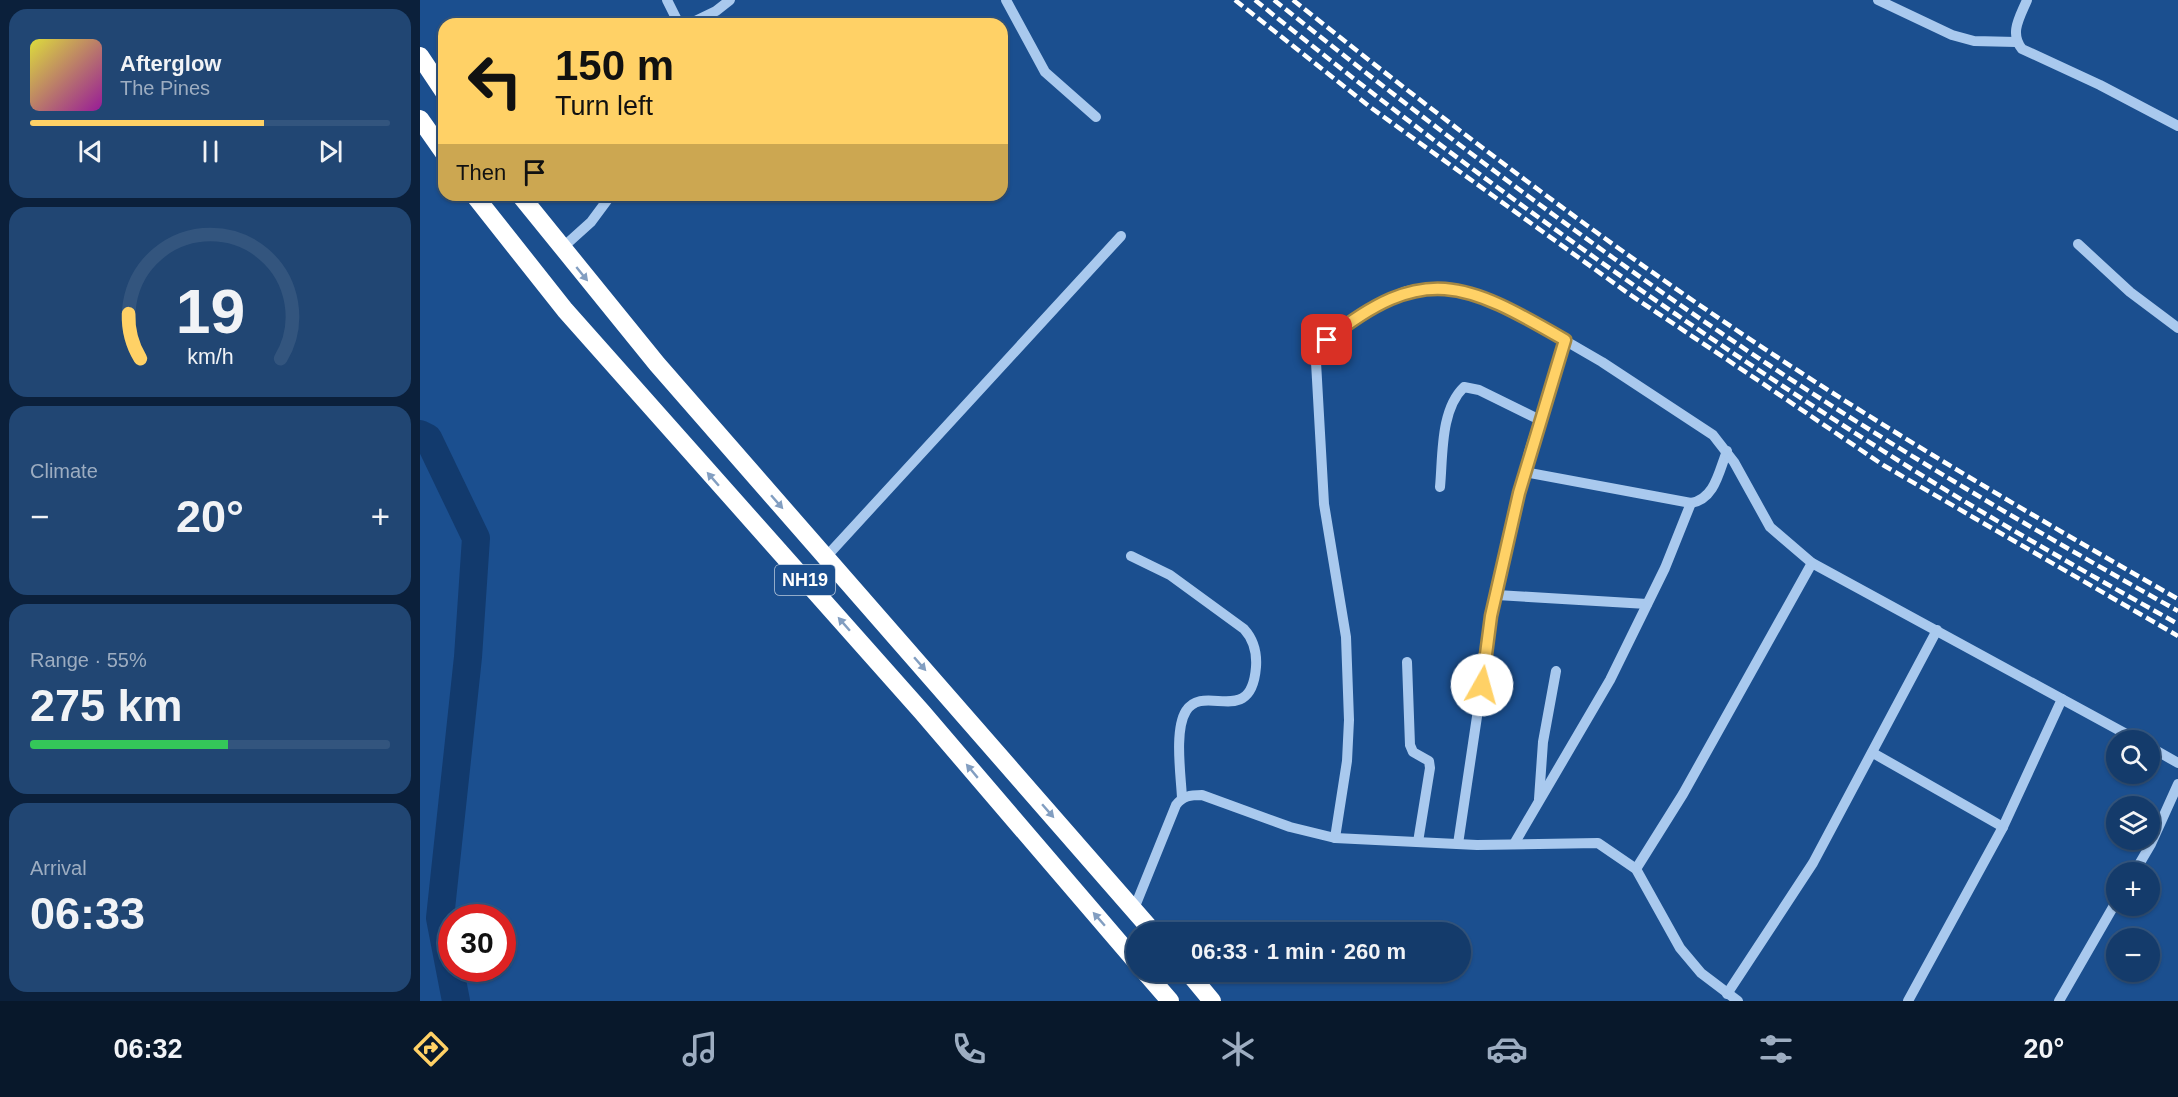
<!DOCTYPE html>
<html lang="en">
<head>
<meta charset="utf-8">
<style>
  :root { --surface:#143b6b; --page:#214673; --text:#f1f3f6; --muted:#9dadc1; --line:#33557e; --accent:#ffd166 }
  body { margin:0; font-family:Helvetica,sans-serif; background:var(--page); color:var(--text); height:100vh; display:flex; flex-direction:column; font-size:22px; white-space:nowrap }
  * { box-sizing:border-box; margin:0 }
  p { font-size:20px; color:var(--muted) }
  .icon { flex:none; width:33px; height:33px; fill:none; stroke:currentColor; stroke-width:2; stroke-linecap:round; stroke-linejoin:round }
  .map { position:relative; flex:1; overflow:hidden }
  .side { display:flex; flex-direction:column; gap:9px; padding:9px; background:#0b203b; width:420px }
  .side>* { flex:none }
  .guide { position:absolute; left:18px; top:18px; width:570px; height:183px; border-radius:18px; box-shadow:0 2px 4px #0004,0 0 0 2px var(--line); background:#ffd166; color:#111; overflow:hidden }
  .buttons { position:absolute; left:1686px; top:730px; display:grid; gap:12px }
  .buttons a { display:grid; place-items:center; width:54px; height:54px; border-radius:50%; background:var(--surface); box-shadow:0 2px 4px #0004,0 0 0 2px var(--line); font-size:30px }
  .speed { position:absolute; left:18px; top:904px; display:flex; gap:12px; font-size:30px; font-weight:700; text-align:center }
  .speed>* { display:grid; place-content:center; width:78px; height:78px; border-radius:50%; background:var(--surface); box-shadow:0 2px 4px #0004,0 0 0 2px var(--line); line-height:1 }
  .speed .limit { border:9px solid #d22; background:#fff; color:#111 }
  .pin { position:absolute; display:grid; place-items:center; width:51px; height:51px; color:#fff; margin:-26px; border-radius:12px; box-shadow:0 3px 9px #0006 }
  .me { position:absolute; width:66px; margin:-33px; rotate:7deg; stroke-linejoin:round; filter:drop-shadow(0 0 4px #0008) }
  .turn { display:flex; align-items:center; gap:21px; height:126px; padding:0 18px; font-size:27px }
  .turn .icon { width:78px; height:78px; stroke-width:2.5 }
  .turn b { display:block; font-size:42px; line-height:51px }
  .then { display:flex; align-items:center; height:57px; padding:0 18px; background:#0003; gap:12px; font-size:22px }
  .big { font-size:45px; font-weight:700; line-height:1.1 }
  .side .tile { flex:1; display:flex; flex-direction:column; justify-content:center; gap:9px; min-width:0; padding:0 21px; border-radius:18px; background:var(--page) }
  .side .dial { align-items:center; gap:0 }
  .dial svg { height:156px; overflow:visible; fill:none; stroke:var(--line); stroke-width:7; stroke-linecap:round; text-anchor:middle }
  .dial text { fill:var(--text); stroke:none }
  .song { display:flex; align-items:center; gap:18px }
  .cover { width:72px; height:72px; border-radius:9px; background:linear-gradient(135deg,hsl(60 70% 55%),hsl(300 70% 35%)) }
  .played { height:6px; border-radius:3px; background:linear-gradient(90deg,var(--accent) 65%,var(--line) 65%) }
  .keys { display:flex; justify-content:space-around; direction:ltr }
  .heat { display:flex; justify-content:space-between; align-items:center; font-size:33px; direction:ltr }
  .charge { height:9px; border-radius:4px; background:linear-gradient(90deg,#34c759 55%,var(--line) 0) }
  .trip { position:absolute; left:706px; top:922px; width:345px; height:60px; border-radius:30px; background:var(--surface); box-shadow:0 2px 4px #0004,0 0 0 2px var(--line); font-weight:700; line-height:60px; text-align:center }
  .tabs { display:flex; height:96px; justify-content:space-around; align-items:center; background:#08182b; color:var(--muted) }
  .tabs .icon { width:42px; height:42px }
  .tabs .on { color:var(--accent) }
  .tabs b { font-size:27px; color:var(--text) }
  main { display:flex; flex:1; min-height:0 }
  .map>svg:first-child { display:block }
</style>
</head>
<body>
<main>
<section class="side">
<div class="tile">
<div class="song"><i class="cover"></i><div><b>Afterglow</b><p>The Pines</p></div></div>
<div class="played"></div>
<div class="keys"><svg class="icon" aria-label="previous" viewBox="0 0 24 24"><path d="M18 5L8 12l10 7zM5 5v14"/></svg><svg class="icon" aria-label="pause" viewBox="0 0 24 24"><path d="M8 5v14M16 5v14"/></svg><svg class="icon" aria-label="next" viewBox="0 0 24 24"><path d="M6 5l10 7-10 7zM19 5v14"/></svg></div>
</div>
<div class="tile dial"><svg viewBox="0 0 100 80">
<path d="M14 69A42 42 0 1 1 86 69"/>
<path d="M14 69A42 42 0 0 1 8 46" stroke="#ffd166"/>
<text x="50" y="56" font-size="32" font-weight="700">19</text>
<text x="50" y="72" font-size="11">km/h</text>
</svg></div>
<div class="tile"><p>Climate</p>
<div class="heat"><a>−</a><b class="big">20°</b><a>+</a></div>
</div>
<div class="tile"><p>Range · 55%</p><b class="big">275 km</b><div class="charge"></div></div>
<div class="tile"><p>Arrival</p><b class="big">06:33</b></div>
</section>
<div class="map">
<svg width="1758" height="1001" viewBox="0 0 1758 1001">
  <rect width="100%" height="100%" fill="#1b4f8f"/>
  <g fill="none" stroke-linecap="round" stroke-linejoin="round">
    <polyline stroke="#123a6d" stroke-width="28" points="0,434 8,438 56,538 48,657 20,918 36,1001"/>
    <g stroke="#a9c9ee" stroke-width="10">
      <polyline points="247,0 259,24"/>
      <polyline points="586,0 625,72 676,117"/>
      <polyline points="1458,0 1532,35 1554,41 1596,42"/>
      <path d="M1607 0C1600 17 1589 33 1602 49L1680 85 1758 126"/>
      <polyline points="269,24 296,11 310,0"/>
      <polyline points="1658,244 1710,292 1758,328"/>
      <polyline points="141,249 171,222 191,195"/>
      <path d="M1104 472 1271 503C1295 499 1299 471 1307 451"/>
      <path d="M1020 487C1023 456 1020 410 1044 387L1059 390 1120 420"/>
      <path d="M711 556 750 575 824 629C834 640 837 653 836 667 831 729 784 682 766 711 754 730 761 776 762 798"/>
      <polyline points="406,557 701,236"/>
      <polyline points="1077,595 1227,604"/>
      <polyline points="987,662 990,745 993,752 1009,761 1010,768 998,842"/>
      <polyline points="1730,747 1758,763"/>
      <polyline points="1453,753 1583,827"/>
      <polyline points="1119,799 1123,742 1136,671"/>
      <polyline points="915,838 927,761 929,720 926,637 904,504 896,362 899,352 907,340 920,330 967,299 987,291 1005,288 1032,290 1063,296 1082,304 1182,362 1293,435 1314,462 1350,527 1392,563 1719,741"/>
      <polyline points="1038,844 1072,616 1109,452 1145,340"/>
      <polyline points="1094,844 1190,680 1245,568 1271,503"/>
      <polyline points="1216,869 1263,794 1392,563"/>
      <polyline points="1714,873 1731,844 1758,784"/>
      <path d="M714 909 756 805C763 796 770 795 782 795L870 827 915 838 1057 845 1178 843 1216 869 1260 948 1281 973 1318 1001"/>
      <polyline points="1307,994 1393,863 1517,630"/>
      <polyline points="1488,1001 1583,827 1642,699"/>
      <polyline points="1639,1001 1696,902"/>
    </g>
    <g stroke="#fff" stroke-width="18">
      <polyline points="0,56 24,92"/>
      <polyline points="0,119 24,153"/>
      <polyline points="54,195 145,310 502,712 717,963"/>
      <polyline points="100,195 237,364 734,933"/>
      <polyline points="725,972 750,1001"/>
      <polyline points="768,972 792,1001"/>
    </g>
    <g stroke="#fff" stroke-width="4.5" stroke-dasharray="10 4.5" stroke-linecap="butt">
      <polyline points="815,0 950,107 1209,294 1339,381 1463,465 1758,636"/>
      <path d="M835 0C1036 163 1248 315 1468 454 1562 514 1660 569 1758 624"/>
      <path d="M854 0C1014 128 1178 252 1349 365 1482 453 1619 533 1758 611"/>
      <path d="M873 0C1030 125 1189 247 1357 357 1488 443 1622 521 1758 599"/>
    </g>
  </g>
  <defs><path id="oneway-solid" d="M-6-.8H1V-3.2L6.5 0L1 3.2V.8H-6Z" transform="scale(1.5)"/></defs>
  <g fill="#829ec1">
    <use href="#oneway-solid" transform="translate(162 274) rotate(51)"/>
    <use href="#oneway-solid" transform="translate(293 479) rotate(-131)"/>
    <use href="#oneway-solid" transform="translate(357 502) rotate(49)"/>
    <use href="#oneway-solid" transform="translate(424 624) rotate(-131)"/>
    <use href="#oneway-solid" transform="translate(500 664) rotate(49)"/>
    <use href="#oneway-solid" transform="translate(552 771) rotate(-130)"/>
    <use href="#oneway-solid" transform="translate(628 811) rotate(49)"/>
    <use href="#oneway-solid" transform="translate(679 919) rotate(-131)"/>
  </g>
  <g fill="none" stroke-linecap="round" stroke-linejoin="round">
    <g stroke="#a68842" stroke-width="15">
      <path id="route" d="M907 340C1004 262 1045 282 1145 340L1099 493 1071 616 1062 685"/>
    </g>
    <use href="#route" stroke="#ffd166" stroke-width="10"/>
  </g>
  <g text-anchor="middle" dominant-baseline="central" stroke-width="6" stroke-linejoin="round" paint-order="stroke">
    <rect fill="#1b4f8f" stroke="#bbcadd" stroke-width="1.5" x="355" y="565" width="60" height="30" rx="4.5"/>
    <g font-size="18" font-weight="bold" fill="#fff">
      <text x="385" y="580">NH19</text>
    </g>
  </g>
</svg>
<div class="buttons">
<a><svg class="icon" aria-label="search" viewBox="0 0 24 24"><circle cx="10" cy="10" r="6"/><path d="M15 15l6 6"/></svg></a>
<a><svg class="icon" aria-label="layers" viewBox="0 0 24 24"><path d="M12 4l9 5-9 5-9-5zM3 14l9 5 9-5"/></svg></a>
<a>+</a>
<a>−</a>
</div>
<div class="speed"><div class="limit">30</div></div>
<div class="pin" style="left:907px;top:340px;background:#d93025"><svg class="icon" aria-label="arrive" viewBox="0 0 24 24"><path d="M6 21V4h12l-3 4 3 4H6"/></svg></div>
<svg class="me" style="left:1062px;top:685px" viewBox="-20 -20 40 40"><circle r="19" fill="#fff"/><path d="M0-13L10 11 0 6-10 11z" fill="#ffd166"/></svg>
<div class="trip">06:33 · 1 min · 260 m</div>
<div class="guide">
<div class="turn"><svg class="icon" aria-label="left" viewBox="0 0 24 24"><path d="M17 20v-9H6M10 6l-5 5 5 5"/></svg><div><b>150 m</b>Turn left</div></div>
<div class="then">Then<svg class="icon" aria-label="arrive" viewBox="0 0 24 24"><path d="M6 21V4h12l-3 4 3 4H6"/></svg></div>
</div>
</div>
</main>
<nav class="tabs">
<b>06:32</b>
<svg class="icon on" aria-label="directions" viewBox="0 0 24 24"><path d="M12 3l9 9-9 9-9-9zM9 14v-3h6M13 9l2 2-2 2"/></svg>
<svg class="icon" aria-label="music" viewBox="0 0 24 24"><path d="M9 18V5l10-2v13"/><circle cx="6" cy="18" r="3"/><circle cx="16" cy="16" r="3"/></svg>
<svg class="icon" aria-label="phone" viewBox="0 0 24 24"><path d="M5 4h4l2 5-3 2q2 4 5 5l2-3 5 2v4C11 20 4 13 5 4z"/></svg>
<svg class="icon" aria-label="climate" viewBox="0 0 24 24"><path d="M12 3v18M4 7l16 10M4 17L20 7"/></svg>
<svg class="icon" aria-label="car" viewBox="0 0 24 24"><path d="M5 17H2v-5l4-1 3-4h7l3 4 3 1v5h-3M9 17h6M6 11h13"/><circle cx="7" cy="17" r="2"/><circle cx="17" cy="17" r="2"/></svg>
<svg class="icon" aria-label="filters" viewBox="0 0 24 24"><path d="M4 7h16M4 17h16"/><circle cx="9" cy="7" r="2"/><circle cx="15" cy="17" r="2"/></svg>
<b>20°</b>
</nav>
</body>
</html>
